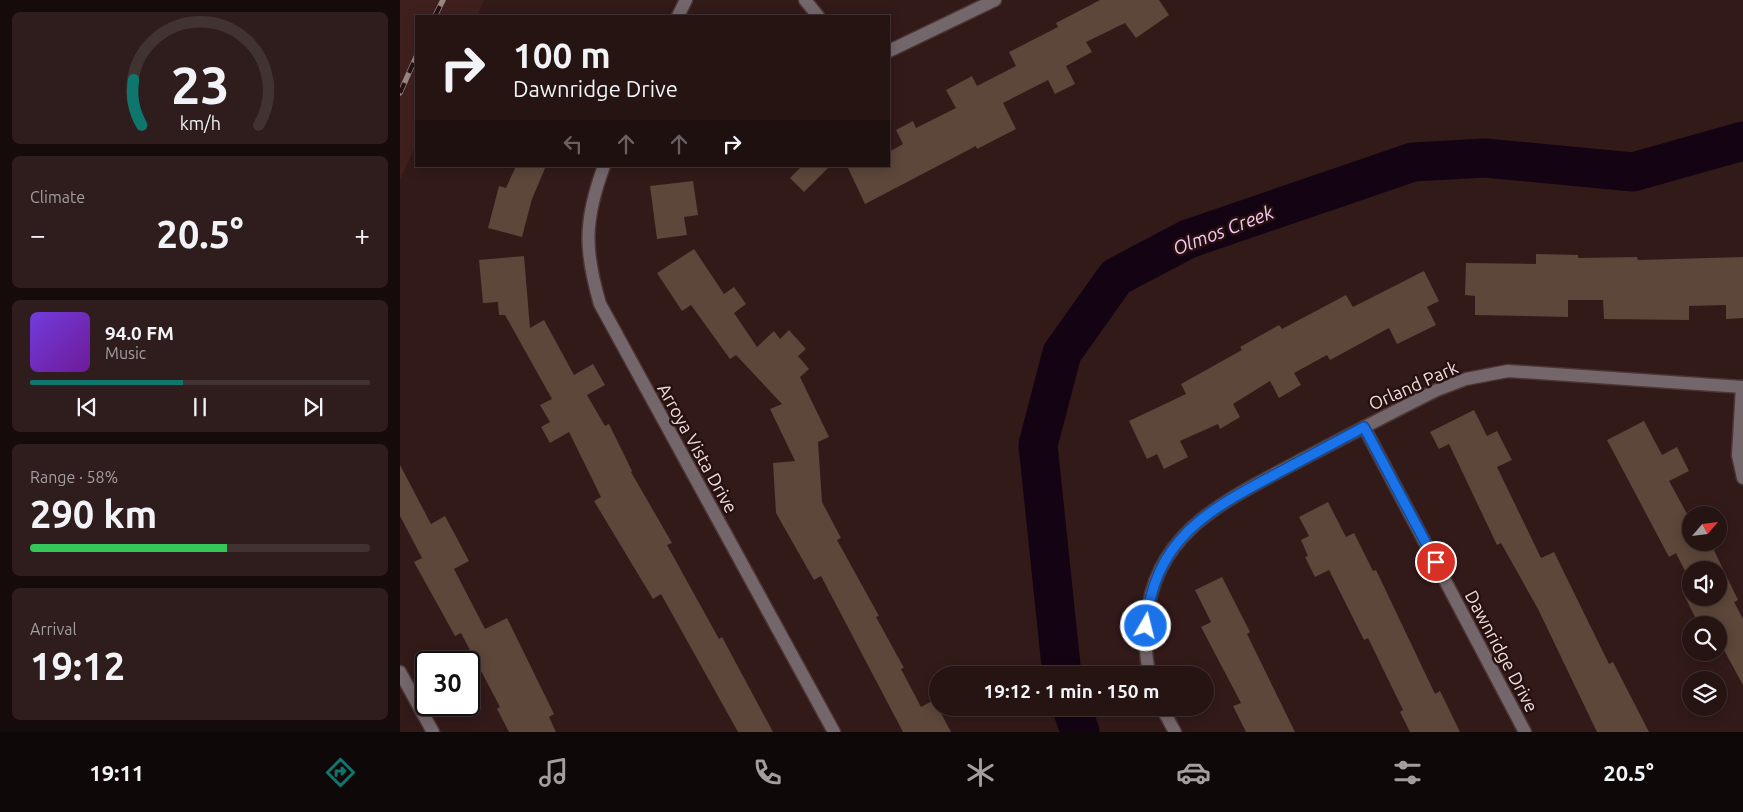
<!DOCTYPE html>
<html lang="en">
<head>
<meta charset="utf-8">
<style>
  :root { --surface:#261413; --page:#2e1d1c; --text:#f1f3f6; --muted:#a49ea0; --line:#423333; --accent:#0f766e }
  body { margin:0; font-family:Ubuntu,sans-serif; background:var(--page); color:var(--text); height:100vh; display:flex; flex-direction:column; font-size:19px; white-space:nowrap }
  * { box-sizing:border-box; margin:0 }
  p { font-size:16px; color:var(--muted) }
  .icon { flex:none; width:28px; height:28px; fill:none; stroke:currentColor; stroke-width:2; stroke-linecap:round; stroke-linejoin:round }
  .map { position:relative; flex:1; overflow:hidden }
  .side { display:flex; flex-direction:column; gap:12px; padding:12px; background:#150b0a; width:400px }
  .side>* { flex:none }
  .hud { position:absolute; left:15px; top:15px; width:475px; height:152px; border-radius:0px; box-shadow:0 2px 12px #0003,0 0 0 1px var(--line); background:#261413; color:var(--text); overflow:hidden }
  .needle { width:32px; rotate:62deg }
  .fabs { position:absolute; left:1282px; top:506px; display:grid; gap:10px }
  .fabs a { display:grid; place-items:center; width:45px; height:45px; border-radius:50%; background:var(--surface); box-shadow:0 2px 12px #0003,0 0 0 1px var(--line); font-size:25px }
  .speed { position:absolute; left:15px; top:651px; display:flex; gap:10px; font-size:25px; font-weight:700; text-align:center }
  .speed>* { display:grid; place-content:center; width:65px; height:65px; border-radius:50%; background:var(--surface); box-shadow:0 2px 12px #0003,0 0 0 1px var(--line); line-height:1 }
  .speed .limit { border:2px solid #111; border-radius:8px; background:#fff; color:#111 }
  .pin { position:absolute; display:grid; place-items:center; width:42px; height:42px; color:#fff; margin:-21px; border:2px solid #fff; border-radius:50%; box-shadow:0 1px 5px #0007 }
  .me { position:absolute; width:55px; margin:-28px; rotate:8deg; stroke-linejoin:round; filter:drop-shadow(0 0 4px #0008) }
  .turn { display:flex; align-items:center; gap:18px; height:105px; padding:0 15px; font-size:22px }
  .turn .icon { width:65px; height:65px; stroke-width:2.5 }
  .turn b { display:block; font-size:35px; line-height:42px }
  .lanes { display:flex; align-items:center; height:48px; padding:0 15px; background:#0003; justify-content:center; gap:25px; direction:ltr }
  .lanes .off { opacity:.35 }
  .big { font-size:38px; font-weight:600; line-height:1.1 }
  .side .widget { flex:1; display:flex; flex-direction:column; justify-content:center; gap:8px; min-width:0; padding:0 18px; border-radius:8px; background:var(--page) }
  .side .dial { align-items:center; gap:0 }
  .dial svg { height:130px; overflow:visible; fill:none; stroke:var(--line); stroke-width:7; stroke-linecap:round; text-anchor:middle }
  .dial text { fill:var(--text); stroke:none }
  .song { display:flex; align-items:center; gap:15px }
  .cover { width:60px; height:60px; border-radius:8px; background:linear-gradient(135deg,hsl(260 70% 55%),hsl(280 70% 35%)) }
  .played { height:5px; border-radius:2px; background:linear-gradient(90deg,var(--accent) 45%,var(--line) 45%) }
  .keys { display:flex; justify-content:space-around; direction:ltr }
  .heat { display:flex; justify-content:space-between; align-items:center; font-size:28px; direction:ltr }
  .charge { height:8px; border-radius:4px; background:linear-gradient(90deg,#34c759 58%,var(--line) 0) }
  .trip { position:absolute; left:529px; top:666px; width:285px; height:50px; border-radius:25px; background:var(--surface); box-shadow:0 2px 12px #0003,0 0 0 1px var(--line); font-weight:600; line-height:50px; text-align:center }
  .dock { display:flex; height:80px; justify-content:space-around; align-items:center; background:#0f0808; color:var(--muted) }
  .dock .icon { width:35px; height:35px }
  .dock .active { color:var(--accent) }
  .dock b { font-size:22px; color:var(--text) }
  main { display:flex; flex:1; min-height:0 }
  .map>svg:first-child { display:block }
</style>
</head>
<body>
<main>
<section class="side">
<div class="widget dial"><svg viewBox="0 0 100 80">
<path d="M14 69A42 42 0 1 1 86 69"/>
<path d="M14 69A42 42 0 0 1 9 41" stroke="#0f766e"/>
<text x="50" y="56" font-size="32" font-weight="700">23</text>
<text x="50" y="72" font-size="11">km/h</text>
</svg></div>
<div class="widget"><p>Climate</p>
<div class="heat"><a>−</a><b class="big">20.5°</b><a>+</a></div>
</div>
<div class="widget">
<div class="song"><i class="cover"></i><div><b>94.0 FM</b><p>Music</p></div></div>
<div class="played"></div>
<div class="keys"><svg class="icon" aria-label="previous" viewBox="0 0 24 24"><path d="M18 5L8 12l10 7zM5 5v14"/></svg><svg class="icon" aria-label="pause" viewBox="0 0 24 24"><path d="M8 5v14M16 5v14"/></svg><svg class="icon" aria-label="next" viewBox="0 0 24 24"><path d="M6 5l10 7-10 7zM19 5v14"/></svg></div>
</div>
<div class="widget"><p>Range · 58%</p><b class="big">290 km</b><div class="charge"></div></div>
<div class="widget"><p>Arrival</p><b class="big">19:12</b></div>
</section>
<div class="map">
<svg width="1343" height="732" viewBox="0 0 1343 732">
  <rect width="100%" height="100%" fill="#321a19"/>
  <polygon fill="#3f201f" points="0,0 84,0 77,16 16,16 16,145 0,180"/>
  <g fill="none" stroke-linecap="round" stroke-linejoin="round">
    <g stroke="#130313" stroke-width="39">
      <polyline points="662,675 638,445 662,353 716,277 788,239 1013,162 1085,158 1233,172 1343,141"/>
      <polyline points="672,708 680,732"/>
    </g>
  </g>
  <g fill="#5d463a">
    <polygon points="700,0 759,0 769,15 736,38 725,23 686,42 692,52 666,66 675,84 655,94 648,80 603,103 616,129 577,149 576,146 465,204 447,166 489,166 489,152 503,144 496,130 513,121 516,128 556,108 546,90 572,76 577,86 616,66 609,52 658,27 656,23"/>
    <polygon points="116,166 146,166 132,199 122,237 88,228 99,186 106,188"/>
    <polygon points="402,166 430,166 404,192 390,178"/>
    <polygon points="293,181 298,215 284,217 287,235 257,239 250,186"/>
    <polygon points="294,249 324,294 334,287 346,304 334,313 357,347 374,331 380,339 389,330 406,349 398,356 409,369 400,377 429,437 418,442 422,502 441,538 437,540 479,616 476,617 504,668 501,669 521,707 534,700 551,732 503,732 421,576 414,580 376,513 373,463 395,461 370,409 382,404 336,355 330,359 291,305 282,311 257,273"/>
    <polygon points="1136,254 1178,255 1178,258 1237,257 1238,260 1343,257 1343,318 1326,319 1326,305 1289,306 1289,320 1204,319 1203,300 1168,300 1168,317 1075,315 1075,296 1065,295 1066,263 1136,264"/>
    <polygon points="124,256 130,328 144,320 174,375 193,364 205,385 187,395 205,426 209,424 232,471 231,472 272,543 267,545 319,639 322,637 373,732 338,732 261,594 253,599 194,501 201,497 169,432 150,443 141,427 150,422 140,405 152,399 105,315 99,315 98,302 83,303 79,260"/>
    <polygon points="1024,271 1039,301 1027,307 1036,325 997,344 989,328 930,360 927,355 894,373 901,385 879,398 870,381 833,404 840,417 820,429 818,424 780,441 788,457 764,469 757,454 747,459 729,421 786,394 781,384 842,350 840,347 879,325 882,329 946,295 953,307"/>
    <polygon points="1074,410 1087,436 1097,431 1112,460 1097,467 1141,558 1154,552 1209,664 1213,662 1249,732 1197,732 1138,609 1101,543 1097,545 1049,444 1039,449 1030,432"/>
    <polygon points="1244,421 1262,455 1277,447 1289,471 1269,481 1291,521 1291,542 1310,542 1338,600 1334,602 1343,619 1343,685 1319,641 1319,625 1299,625 1282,591 1291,586 1291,598 1319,598 1319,570 1291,570 1291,583 1276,553 1269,557 1207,440"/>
    <polygon points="0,465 31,524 45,516 69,561 54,569 85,629 107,618 154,714 149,717 156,732 109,732 97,709 100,707 61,633 55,636 14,562 22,558 0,516"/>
    <polygon points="928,502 946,537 954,533 973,571 976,570 1035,694 1040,691 1060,732 1010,732 1000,712 1003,710 968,638 964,640 929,570 915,577 905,557 908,556 901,540 909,536 899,517"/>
    <polygon points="822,577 850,632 847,634 895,732 846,732 833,706 841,703 801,627 811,622 795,590"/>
  </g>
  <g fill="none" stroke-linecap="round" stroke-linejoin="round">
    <g stroke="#4c3534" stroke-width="15">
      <g id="minor">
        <polyline points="405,0 418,16"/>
        <polyline points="278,16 286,0"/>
        <polyline points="489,51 595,0"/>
        <path d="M204 166C184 220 184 250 200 304L434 732"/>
        <polyline points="1342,387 1338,455 1343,478"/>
        <polyline points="964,427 1125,732"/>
        <polyline points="0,672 33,732"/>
        <path d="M750 675C745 657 745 637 747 619 754 530 831 498 899 461 945 437 991 413 1037 390L1066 379 1108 371 1343 387"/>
        <polyline points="762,708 775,732"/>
      </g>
    </g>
    <use href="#minor" stroke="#74676c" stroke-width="12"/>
    <g stroke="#998584" stroke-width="5.5">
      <g id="rail">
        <polyline points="35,16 43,0"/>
        <polyline points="0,93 16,57"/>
      </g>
    </g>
    <use href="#rail" stroke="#271110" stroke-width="4" stroke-dasharray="11" stroke-linecap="butt"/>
  </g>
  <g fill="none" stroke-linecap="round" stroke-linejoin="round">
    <g stroke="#114b97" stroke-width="12">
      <path id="route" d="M746 626C753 541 806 511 874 475 904 459 934 443 964 427L1036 562"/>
    </g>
    <use href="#route" stroke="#1a73e8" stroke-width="9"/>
  </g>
  <g text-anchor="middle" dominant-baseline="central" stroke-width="5" stroke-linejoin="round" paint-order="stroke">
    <g font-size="18" fill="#eedddc" stroke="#271110">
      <text transform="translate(1013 385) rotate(-24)">Orland Park</text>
      <text transform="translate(298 448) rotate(61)">Arroya Vista Drive</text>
      <text transform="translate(1102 651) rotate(62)">Dawnridge Drive</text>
    </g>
    <g font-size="19" font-style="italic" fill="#f6c9f4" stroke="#271110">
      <text transform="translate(823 230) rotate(-21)">Olmos Creek</text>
    </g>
  </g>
</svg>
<div class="fabs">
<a><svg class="needle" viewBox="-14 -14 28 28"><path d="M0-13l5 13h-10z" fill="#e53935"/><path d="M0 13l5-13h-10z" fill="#a49ea0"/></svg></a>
<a><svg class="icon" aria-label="sound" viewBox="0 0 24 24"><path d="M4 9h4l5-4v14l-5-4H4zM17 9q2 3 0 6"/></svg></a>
<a><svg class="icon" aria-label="search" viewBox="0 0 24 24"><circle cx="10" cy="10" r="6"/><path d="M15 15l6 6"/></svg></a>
<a><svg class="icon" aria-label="layers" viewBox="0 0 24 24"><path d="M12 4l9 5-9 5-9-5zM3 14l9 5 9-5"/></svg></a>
</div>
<div class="speed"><div class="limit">30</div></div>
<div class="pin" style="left:1036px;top:562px;background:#d93025"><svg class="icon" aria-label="arrive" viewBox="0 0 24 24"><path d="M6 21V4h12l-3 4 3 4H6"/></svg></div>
<svg class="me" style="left:746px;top:626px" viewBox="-20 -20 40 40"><circle r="17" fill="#1a73e8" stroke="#fff" stroke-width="3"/><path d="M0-11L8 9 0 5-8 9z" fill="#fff"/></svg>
<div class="trip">19:12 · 1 min · 150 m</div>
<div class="hud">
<div class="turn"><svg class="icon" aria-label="right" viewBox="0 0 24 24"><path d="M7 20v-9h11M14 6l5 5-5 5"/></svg><div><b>100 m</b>Dawnridge Drive</div></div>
<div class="lanes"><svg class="icon off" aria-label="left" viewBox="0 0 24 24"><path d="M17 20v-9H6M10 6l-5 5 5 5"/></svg><svg class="icon off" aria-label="ahead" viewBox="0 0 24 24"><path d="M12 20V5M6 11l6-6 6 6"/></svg><svg class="icon off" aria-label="ahead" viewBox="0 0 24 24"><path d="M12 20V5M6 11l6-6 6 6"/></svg><svg class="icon" aria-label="right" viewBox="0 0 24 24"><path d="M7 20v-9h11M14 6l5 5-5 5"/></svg></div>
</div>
</div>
</main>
<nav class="dock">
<b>19:11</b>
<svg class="icon active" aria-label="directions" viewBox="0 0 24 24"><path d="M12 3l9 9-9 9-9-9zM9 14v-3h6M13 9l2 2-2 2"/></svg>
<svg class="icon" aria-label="music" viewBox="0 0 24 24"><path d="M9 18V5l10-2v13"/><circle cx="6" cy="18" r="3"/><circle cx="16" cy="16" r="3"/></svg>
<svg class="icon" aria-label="phone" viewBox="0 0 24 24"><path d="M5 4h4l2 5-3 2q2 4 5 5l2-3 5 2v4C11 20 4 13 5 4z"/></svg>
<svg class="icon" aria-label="climate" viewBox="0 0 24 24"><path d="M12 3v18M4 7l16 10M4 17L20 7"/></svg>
<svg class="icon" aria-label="car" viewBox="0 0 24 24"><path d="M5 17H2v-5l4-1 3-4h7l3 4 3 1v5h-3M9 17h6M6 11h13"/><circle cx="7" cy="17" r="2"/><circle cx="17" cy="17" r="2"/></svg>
<svg class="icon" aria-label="filters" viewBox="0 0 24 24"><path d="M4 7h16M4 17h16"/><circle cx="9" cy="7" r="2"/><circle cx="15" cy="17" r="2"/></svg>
<b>20.5°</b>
</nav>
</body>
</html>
